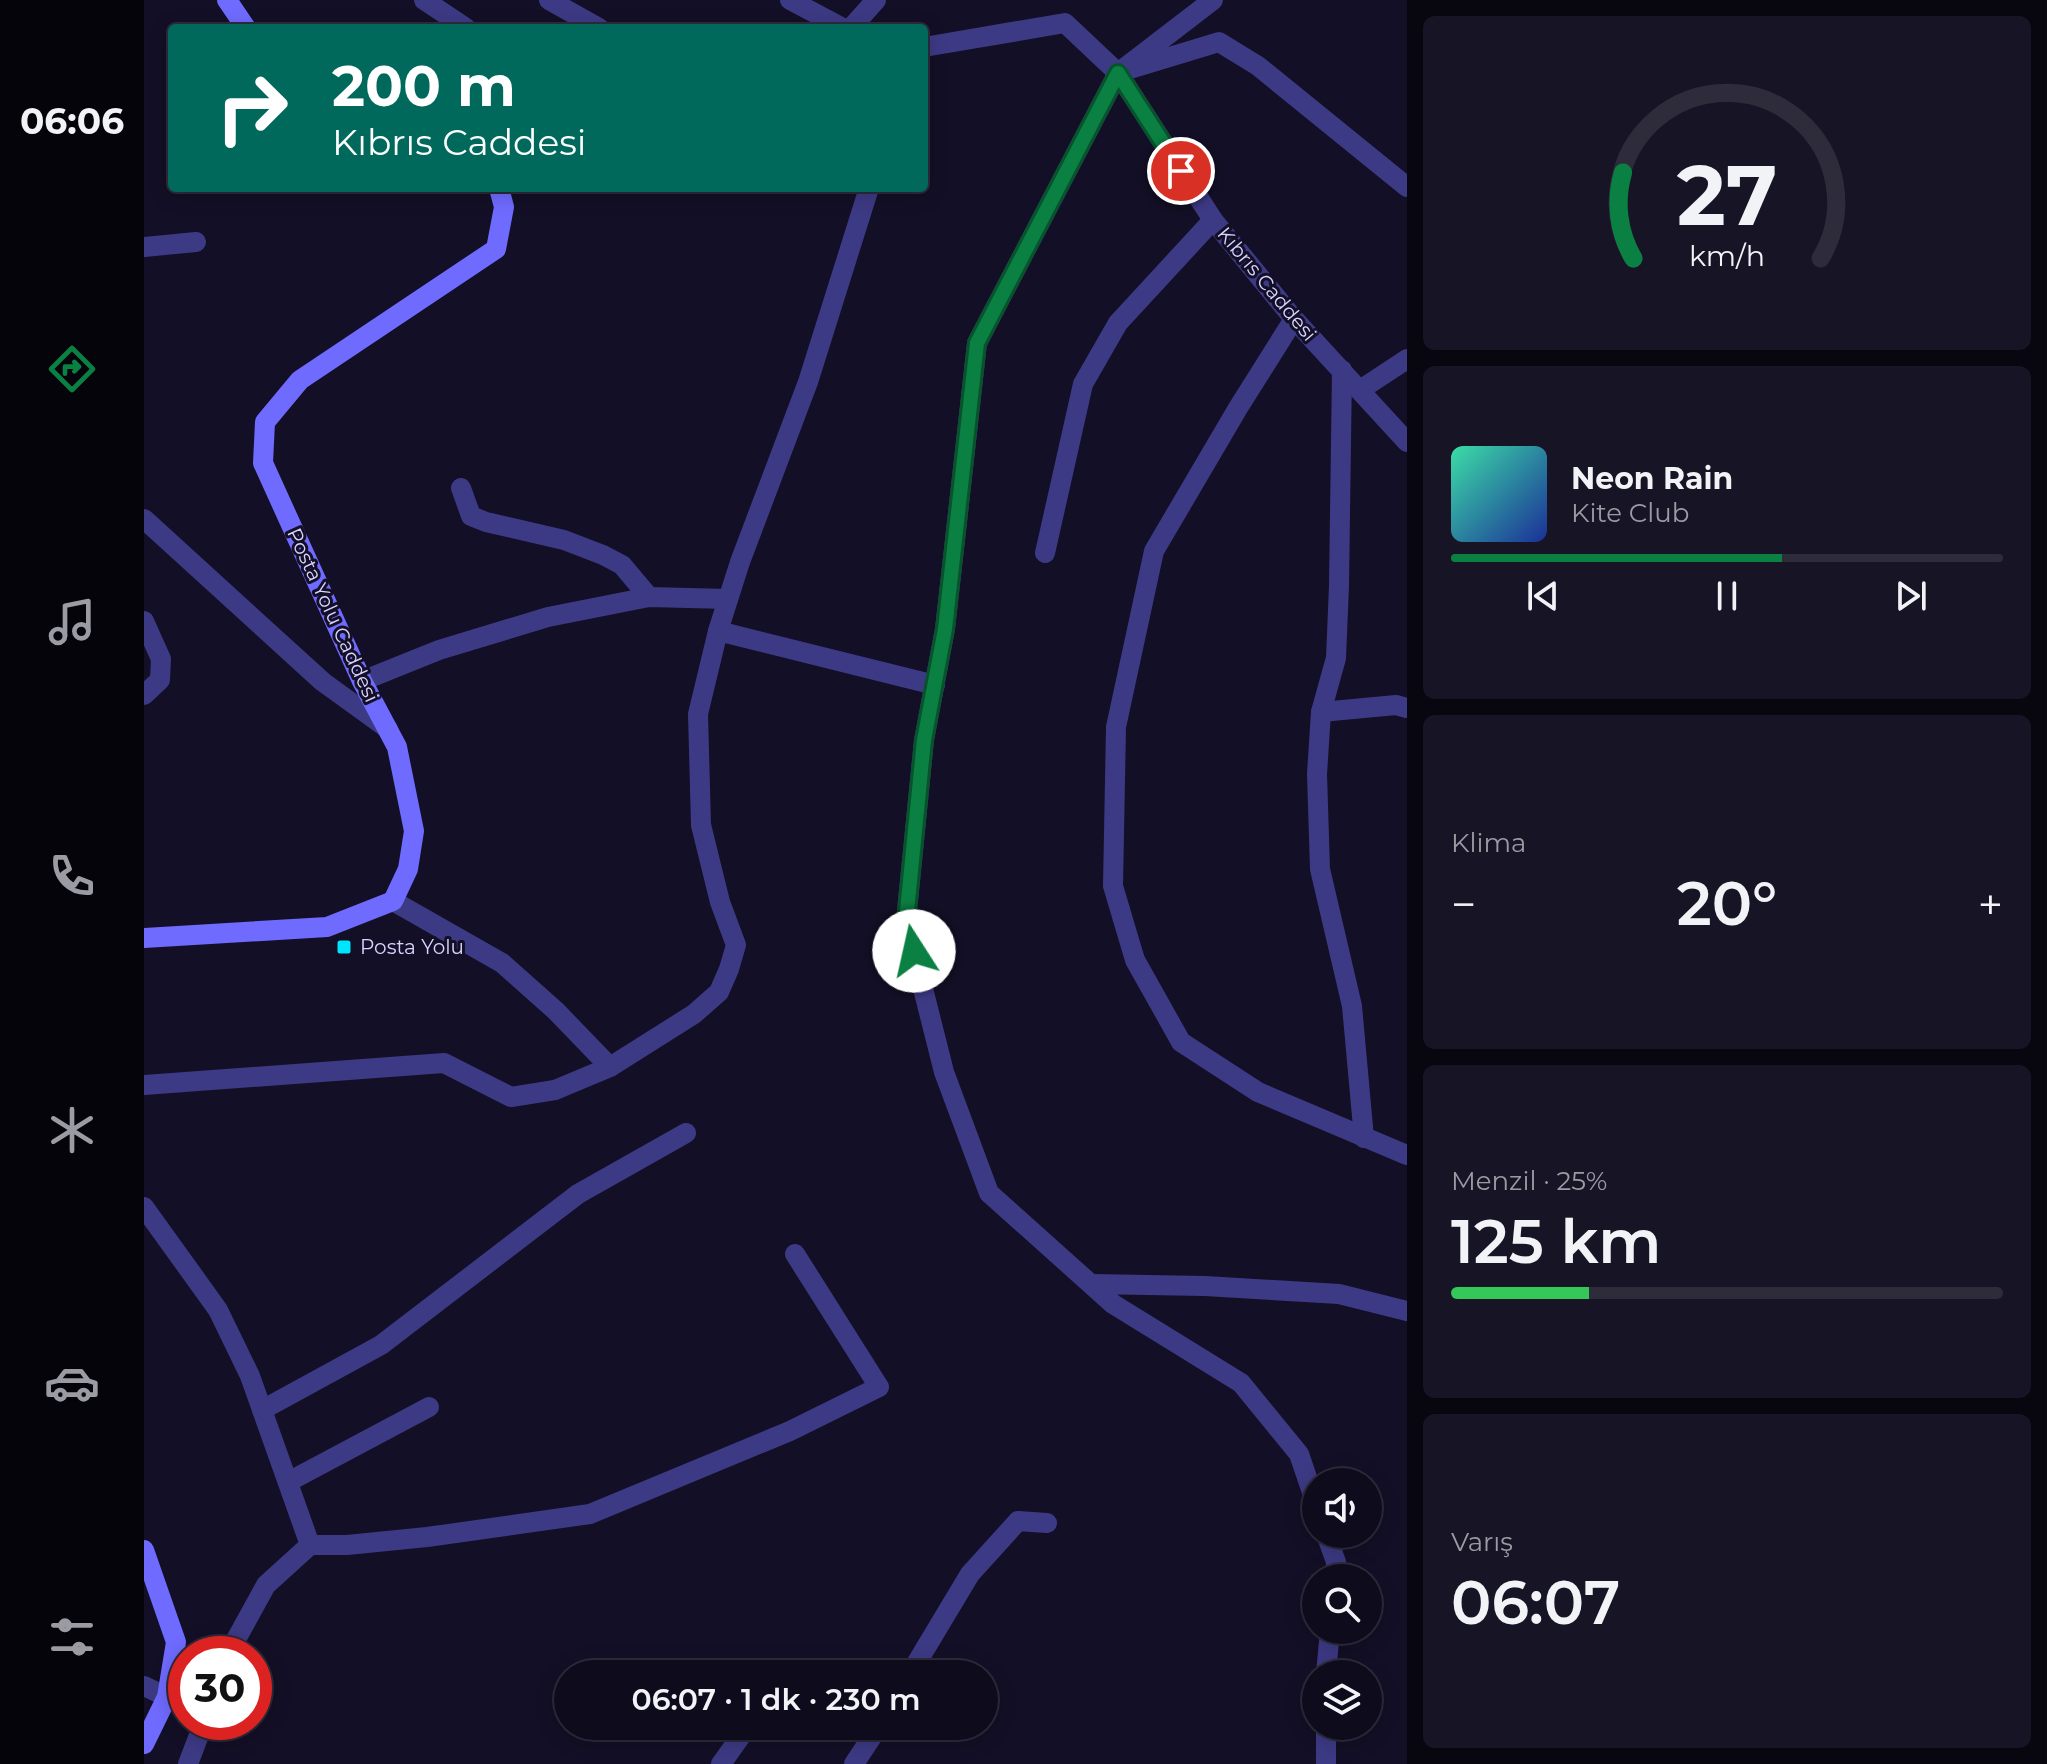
<!DOCTYPE html>
<html lang="tr">
<head>
<meta charset="utf-8">
<style>
  :root { --surface:#0e0b1c; --page:#171425; --text:#f1f3f6; --muted:#9b9ba3; --line:#2e2b3b; --accent:#0b8043 }
  body { margin:0; font-family:Montserrat,sans-serif; background:var(--page); color:var(--text); height:100vh; display:flex; flex-direction:column; font-size:30px; white-space:nowrap }
  * { box-sizing:border-box; margin:0 }
  p { font-size:26px; color:var(--muted) }
  .icon { flex:none; width:44px; height:44px; fill:none; stroke:currentColor; stroke-width:2; stroke-linecap:round; stroke-linejoin:round }
  .map { position:relative; flex:1; overflow:hidden }
  .sheet { display:flex; flex-direction:column; gap:16px; padding:16px; background:#08060f; width:640px }
  .sheet>* { flex:none }
  .hud { position:absolute; left:24px; top:24px; width:760px; height:168px; border-radius:8px; box-shadow:0 4px 20px #0003,0 0 0 2px var(--line); background:#00695c; color:#fff; overflow:hidden }
  .controls { position:absolute; left:1158px; top:1468px; display:grid; gap:16px }
  .controls a { display:grid; place-items:center; width:80px; height:80px; border-radius:50%; background:var(--surface); box-shadow:0 4px 20px #0003,0 0 0 2px var(--line); font-size:40px }
  .speed { position:absolute; left:24px; top:1636px; display:flex; gap:16px; font-size:40px; font-weight:700; text-align:center }
  .speed>* { display:grid; place-content:center; width:104px; height:104px; border-radius:50%; background:var(--surface); box-shadow:0 4px 20px #0003,0 0 0 2px var(--line); line-height:1 }
  .speed .limit { border:12px solid #d22; background:#fff; color:#111 }
  .pin { position:absolute; display:grid; place-items:center; width:68px; height:68px; color:#fff; margin:-34px; border:4px solid #fff; border-radius:50%; box-shadow:0 2px 8px #0007 }
  .me { position:absolute; width:88px; margin:-44px; rotate:350deg; stroke-linejoin:round; filter:drop-shadow(0 0 6px #0008) }
  .turn { display:flex; align-items:center; gap:28px; height:168px; padding:0 32px; font-size:36px }
  .turn .icon { width:104px; height:104px; stroke-width:2.5 }
  .turn b { display:block; font-size:56px; line-height:68px }
  .big { font-size:60px; font-weight:600; line-height:1.1 }
  .sheet .card { flex:1; display:flex; flex-direction:column; justify-content:center; gap:12px; min-width:0; padding:0 28px; border-radius:12px; background:var(--page) }
  .sheet .dial { align-items:center; gap:0 }
  .dial svg { height:208px; overflow:visible; fill:none; stroke:var(--line); stroke-width:7; stroke-linecap:round; text-anchor:middle }
  .dial text { fill:var(--text); stroke:none }
  .song { display:flex; align-items:center; gap:24px }
  .cover { width:96px; height:96px; border-radius:12px; background:linear-gradient(135deg,hsl(160 70% 55%),hsl(230 70% 35%)) }
  .played { height:8px; border-radius:4px; background:linear-gradient(90deg,var(--accent) 60%,var(--line) 60%) }
  .keys { display:flex; justify-content:space-around; direction:ltr }
  .heat { display:flex; justify-content:space-between; align-items:center; font-size:44px; direction:ltr }
  .charge { height:12px; border-radius:6px; background:linear-gradient(90deg,#34c759 25%,var(--line) 0) }
  .trip { position:absolute; left:410px; top:1660px; width:444px; height:80px; border-radius:40px; background:var(--surface); box-shadow:0 4px 20px #0003,0 0 0 2px var(--line); font-weight:600; line-height:80px; text-align:center }
  main { display:flex; flex:1; min-height:0 }
  .menu { display:flex; flex-direction:column; width:144px; justify-content:space-around; align-items:center; background:#06040b; color:var(--muted) }
  .menu .icon { width:56px; height:56px }
  .menu .on { color:var(--accent) }
  .menu b { font-size:36px; color:var(--text) }
  .map>svg:first-child { display:block }
</style>
</head>
<body>
<main>
<nav class="menu">
<b>06:06</b>
<svg class="icon on" aria-label="directions" viewBox="0 0 24 24"><path d="M12 3l9 9-9 9-9-9zM9 14v-3h6M13 9l2 2-2 2"/></svg>
<svg class="icon" aria-label="music" viewBox="0 0 24 24"><path d="M9 18V5l10-2v13"/><circle cx="6" cy="18" r="3"/><circle cx="16" cy="16" r="3"/></svg>
<svg class="icon" aria-label="phone" viewBox="0 0 24 24"><path d="M5 4h4l2 5-3 2q2 4 5 5l2-3 5 2v4C11 20 4 13 5 4z"/></svg>
<svg class="icon" aria-label="climate" viewBox="0 0 24 24"><path d="M12 3v18M4 7l16 10M4 17L20 7"/></svg>
<svg class="icon" aria-label="car" viewBox="0 0 24 24"><path d="M5 17H2v-5l4-1 3-4h7l3 4 3 1v5h-3M9 17h6M6 11h13"/><circle cx="7" cy="17" r="2"/><circle cx="17" cy="17" r="2"/></svg>
<svg class="icon" aria-label="filters" viewBox="0 0 24 24"><path d="M4 7h16M4 17h16"/><circle cx="9" cy="7" r="2"/><circle cx="15" cy="17" r="2"/></svg>
</nav>
<div class="map">
<svg width="1263" height="1764" viewBox="0 0 1263 1764">
  <rect width="100%" height="100%" fill="#130f26"/>
  <g fill="none" stroke-linecap="round" stroke-linejoin="round">
    <g stroke="#3d3a85" stroke-width="20">
      <polyline points="280,0 322,28"/>
      <polyline points="405,0 455,28"/>
      <polyline points="646,0 699,28"/>
      <polyline points="1069,0 974,73 833,343 801,629 780,740 762,921 800,1072 845,1193 969,1304 1097,1383 1155,1454 1172,1504"/>
      <polyline points="707,28 732,0"/>
      <polyline points="780,47 921,23 974,73 1069,220 1150,319 1263,442"/>
      <polyline points="986,69 1075,42 1114,66 1263,187"/>
      <polyline points="0,247 52,242"/>
      <polyline points="1150,319 1094,408 1010,551 972,727 969,886 991,960 1037,1042 1114,1092 1263,1155"/>
      <polyline points="1198,370 1195,586 1192,658 1177,712 1173,774 1176,869 1208,1006 1220,1138"/>
      <polyline points="1216,390 1263,359"/>
      <polyline points="317,488 327,516 342,522 420,540 459,555 478,565 505,597"/>
      <polyline points="0,519 179,682 244,729"/>
      <polyline points="901,553 939,384 974,323 1069,220"/>
      <polyline points="0,621 17,659 16,680 0,695"/>
      <polyline points="574,631 791,685"/>
      <polyline points="218,681 295,650 404,617 505,597 584,599"/>
      <polyline points="1177,712 1252,705 1263,708"/>
      <polyline points="249,901 358,963 412,1011 466,1067"/>
      <polyline points="0,1085 300,1063 367,1097 411,1090 466,1067 550,1014 575,992 585,969 592,945 576,902 557,825 554,714 574,631 596,562 664,382 725,188"/>
      <polyline points="0,1207 74,1310 106,1376 166,1545"/>
      <polyline points="947,1284 1061,1286 1195,1294 1263,1311"/>
      <polyline points="118,1410 237,1345 434,1194 542,1133"/>
      <polyline points="144,1482 285,1407"/>
      <polyline points="1182,1534 1192,1562 1191,1578"/>
      <polyline points="84,1654 122,1585 166,1545 203,1545 283,1537 446,1514 646,1431 735,1387 651,1254"/>
      <polyline points="766,1674 826,1574 874,1521 903,1523"/>
      <polyline points="1182,1674 1186,1630"/>
      <polyline points="0,1686 23,1697"/>
      <polyline points="1182,1726 1182,1764"/>
      <polyline points="44,1764 60,1722"/>
      <polyline points="577,1764 604,1726"/>
      <polyline points="710,1764 731,1732"/>
    </g>
    <g stroke="#6f6bff" stroke-width="20">
      <polyline points="83,0 102,28"/>
      <polyline points="0,938 183,927 249,901 264,869 270,831 253,747 218,681 119,463 121,422 156,380 352,249 360,207 355,188"/>
      <polyline points="0,1550 32,1642 23,1697 0,1744"/>
    </g>
  </g>
  <g fill="none" stroke-linecap="round" stroke-linejoin="round">
    <g stroke="#07532c" stroke-width="20">
      <polyline id="route" points="770,951 762,921 780,740 801,629 833,343 974,73 1037,171"/>
    </g>
    <use href="#route" stroke="#0b8043" stroke-width="14"/>
  </g>
  <rect fill="#00e5ff" stroke="#130f26" stroke-width="3" x="192" y="939" width="16" height="16" rx="4"/>
  <g text-anchor="middle" dominant-baseline="central" stroke-width="6" stroke-linejoin="round" paint-order="stroke">
    <g font-size="20" fill="#d9d4ff" stroke="#130f26">
      <text transform="translate(1123 284) rotate(50)">Kıbrıs Caddesi</text>
      <text transform="translate(189 615) rotate(65)">Posta Yolu Caddesi</text>
    </g>
    <g font-size="20" fill="#d9d4ff" stroke="#130f26" text-anchor="start">
      <text x="216" y="947">Posta Yolu</text>
    </g>
  </g>
</svg>
<div class="controls">
<a><svg class="icon" aria-label="sound" viewBox="0 0 24 24"><path d="M4 9h4l5-4v14l-5-4H4zM17 9q2 3 0 6"/></svg></a>
<a><svg class="icon" aria-label="search" viewBox="0 0 24 24"><circle cx="10" cy="10" r="6"/><path d="M15 15l6 6"/></svg></a>
<a><svg class="icon" aria-label="layers" viewBox="0 0 24 24"><path d="M12 4l9 5-9 5-9-5zM3 14l9 5 9-5"/></svg></a>
</div>
<div class="speed"><div class="limit">30</div></div>
<div class="pin" style="left:1037px;top:171px;background:#d93025"><svg class="icon" aria-label="arrive" viewBox="0 0 24 24"><path d="M6 21V4h12l-3 4 3 4H6"/></svg></div>
<svg class="me" style="left:770px;top:951px" viewBox="-20 -20 40 40"><circle r="19" fill="#fff"/><path d="M0-13L10 11 0 6-10 11z" fill="#0b8043"/></svg>
<div class="trip">06:07 · 1 dk · 230 m</div>
<div class="hud">
<div class="turn"><svg class="icon" aria-label="right" viewBox="0 0 24 24"><path d="M7 20v-9h11M14 6l5 5-5 5"/></svg><div><b>200 m</b>Kıbrıs Caddesi</div></div>
</div>
</div>
<section class="sheet">
<div class="card dial"><svg viewBox="0 0 100 80">
<path d="M14 69A42 42 0 1 1 86 69"/>
<path d="M14 69A42 42 0 0 1 10 36" stroke="#0b8043"/>
<text x="50" y="56" font-size="32" font-weight="700">27</text>
<text x="50" y="72" font-size="11">km/h</text>
</svg></div>
<div class="card">
<div class="song"><i class="cover"></i><div><b>Neon Rain</b><p>Kite Club</p></div></div>
<div class="played"></div>
<div class="keys"><svg class="icon" aria-label="previous" viewBox="0 0 24 24"><path d="M18 5L8 12l10 7zM5 5v14"/></svg><svg class="icon" aria-label="pause" viewBox="0 0 24 24"><path d="M8 5v14M16 5v14"/></svg><svg class="icon" aria-label="next" viewBox="0 0 24 24"><path d="M6 5l10 7-10 7zM19 5v14"/></svg></div>
</div>
<div class="card"><p>Klima</p>
<div class="heat"><a>−</a><b class="big">20°</b><a>+</a></div>
</div>
<div class="card"><p>Menzil · 25%</p><b class="big">125 km</b><div class="charge"></div></div>
<div class="card"><p>Varış</p><b class="big">06:07</b></div>
</section>
</main>
</body>
</html>
